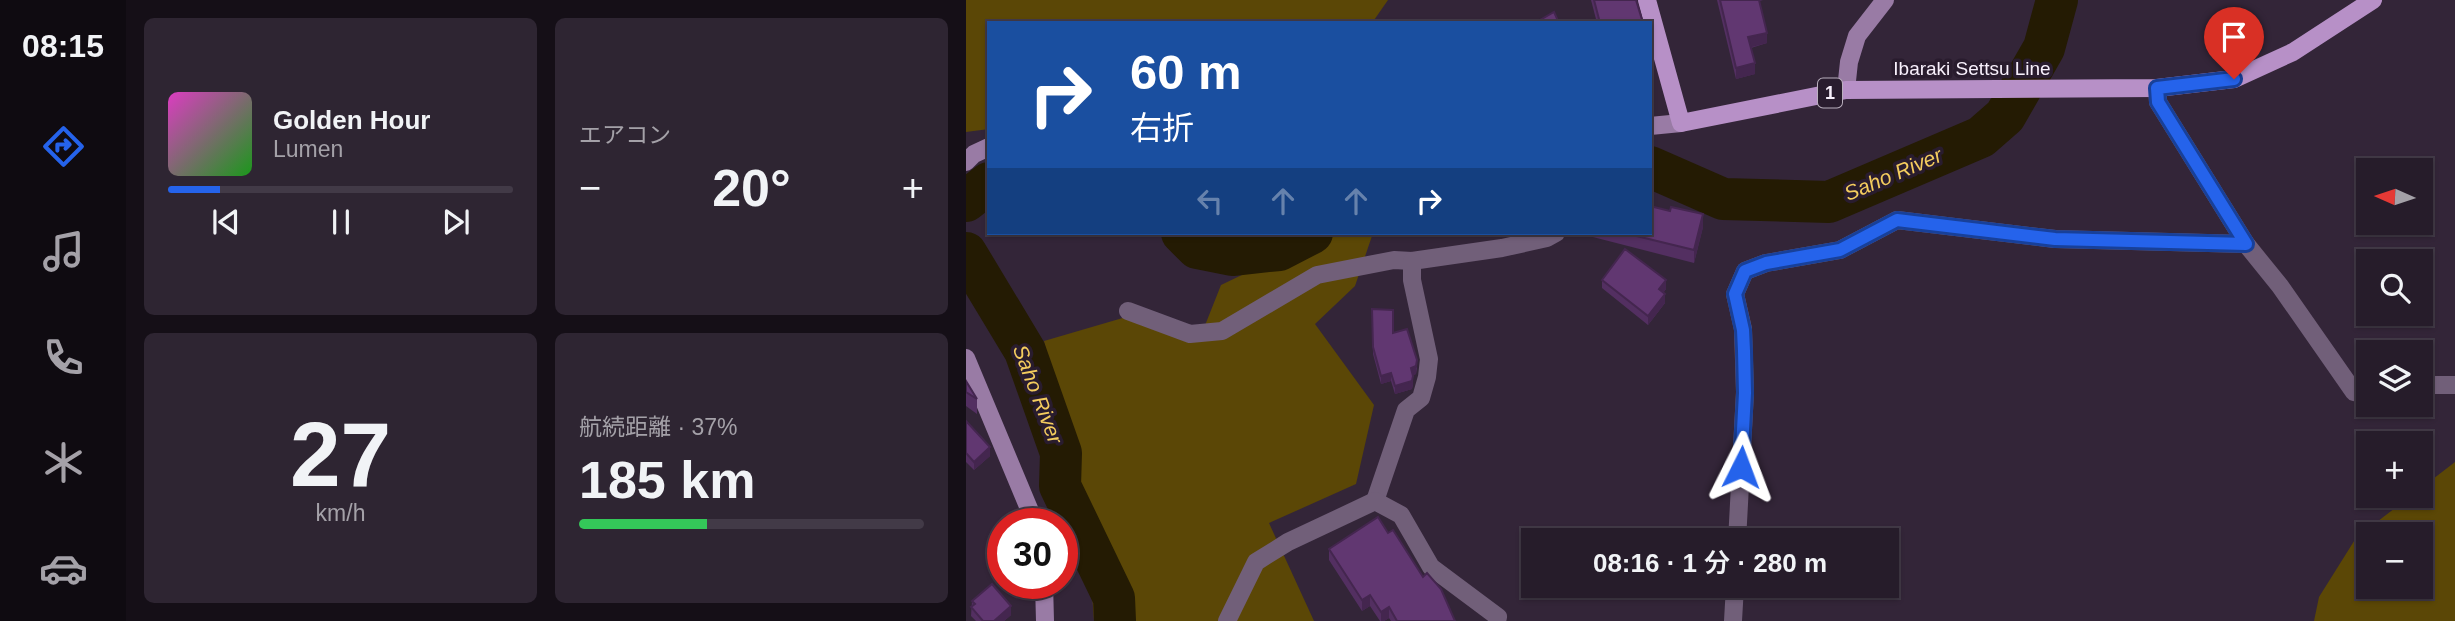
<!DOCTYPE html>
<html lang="ja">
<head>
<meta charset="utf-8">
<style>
  :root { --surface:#261c2a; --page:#2e2532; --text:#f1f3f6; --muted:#a4a1a8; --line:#423a47; --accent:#2563eb }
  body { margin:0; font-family:Arial,"Noto Sans JP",sans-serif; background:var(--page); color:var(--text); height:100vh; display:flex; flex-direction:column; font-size:26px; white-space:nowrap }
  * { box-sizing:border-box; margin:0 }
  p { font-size:23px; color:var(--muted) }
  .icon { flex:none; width:38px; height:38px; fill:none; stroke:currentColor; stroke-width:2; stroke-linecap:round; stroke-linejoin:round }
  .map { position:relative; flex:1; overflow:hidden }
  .details { display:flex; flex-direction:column; gap:18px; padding:18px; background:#150f17; width:840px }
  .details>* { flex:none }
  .top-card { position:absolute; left:21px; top:21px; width:665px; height:214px; border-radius:0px; box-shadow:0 2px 5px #0004,0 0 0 2px var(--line); background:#1a4fa0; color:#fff; overflow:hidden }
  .needle { width:46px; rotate:273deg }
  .controls { position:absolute; left:1390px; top:158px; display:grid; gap:14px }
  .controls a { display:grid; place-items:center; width:77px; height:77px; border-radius:0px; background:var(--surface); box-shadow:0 2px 5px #0004,0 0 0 2px var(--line); font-size:35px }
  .speed { position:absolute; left:21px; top:508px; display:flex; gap:14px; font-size:35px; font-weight:700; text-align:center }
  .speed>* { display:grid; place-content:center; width:91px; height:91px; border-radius:50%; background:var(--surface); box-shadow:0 2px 5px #0004,0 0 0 2px var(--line); line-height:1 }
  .speed .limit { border:10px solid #d22; background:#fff; color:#111 }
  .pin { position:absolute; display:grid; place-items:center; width:60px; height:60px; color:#fff; margin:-72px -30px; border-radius:50% 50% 50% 0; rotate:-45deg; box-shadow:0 0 7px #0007 }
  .pin .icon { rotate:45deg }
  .me { position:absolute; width:77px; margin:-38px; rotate:3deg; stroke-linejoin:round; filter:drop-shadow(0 0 5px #0008) }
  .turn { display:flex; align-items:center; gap:24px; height:147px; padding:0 28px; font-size:32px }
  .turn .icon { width:91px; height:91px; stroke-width:2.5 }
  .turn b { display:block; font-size:49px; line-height:60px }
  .lanes { display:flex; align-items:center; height:66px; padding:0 28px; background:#0003; justify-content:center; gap:35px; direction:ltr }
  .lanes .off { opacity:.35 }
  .big { font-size:52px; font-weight:600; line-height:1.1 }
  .details .card { flex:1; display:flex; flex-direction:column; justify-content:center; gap:10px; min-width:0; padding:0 24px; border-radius:10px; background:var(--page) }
  .details .dial { align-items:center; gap:0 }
  .dial b { font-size:91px; line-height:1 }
  .song { display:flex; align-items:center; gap:21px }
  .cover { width:84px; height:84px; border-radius:10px; background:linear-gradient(135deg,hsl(310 70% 55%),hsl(120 70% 35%)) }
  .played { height:7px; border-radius:4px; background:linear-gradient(90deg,var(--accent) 15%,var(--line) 15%) }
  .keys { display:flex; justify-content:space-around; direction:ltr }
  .heat { display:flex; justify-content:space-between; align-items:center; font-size:38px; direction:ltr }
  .charge { height:10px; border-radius:5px; background:linear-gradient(90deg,#34c759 37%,var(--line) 0) }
  .details .tiles { flex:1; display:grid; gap:18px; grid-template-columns:repeat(2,1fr) }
  .trip { position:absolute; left:555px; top:528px; width:378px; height:70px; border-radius:0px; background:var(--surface); box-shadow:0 2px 5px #0004,0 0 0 2px var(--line); font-weight:600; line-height:70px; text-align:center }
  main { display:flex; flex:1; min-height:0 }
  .tabs { display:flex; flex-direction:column; width:126px; justify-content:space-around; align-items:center; background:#0f0b11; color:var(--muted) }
  .tabs .icon { width:49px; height:49px }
  .tabs .on { color:var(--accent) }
  .tabs b { font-size:32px; color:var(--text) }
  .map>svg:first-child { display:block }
</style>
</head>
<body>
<main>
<nav class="tabs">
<b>08:15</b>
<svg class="icon on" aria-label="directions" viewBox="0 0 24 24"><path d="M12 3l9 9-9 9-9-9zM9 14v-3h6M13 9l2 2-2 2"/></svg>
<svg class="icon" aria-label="music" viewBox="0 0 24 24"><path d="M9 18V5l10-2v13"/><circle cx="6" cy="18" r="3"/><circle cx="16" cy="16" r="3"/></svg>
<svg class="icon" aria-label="phone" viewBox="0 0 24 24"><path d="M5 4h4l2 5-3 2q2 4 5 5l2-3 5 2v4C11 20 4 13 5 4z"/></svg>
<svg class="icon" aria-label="climate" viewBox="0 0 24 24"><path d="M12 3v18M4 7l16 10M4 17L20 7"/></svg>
<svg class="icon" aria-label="car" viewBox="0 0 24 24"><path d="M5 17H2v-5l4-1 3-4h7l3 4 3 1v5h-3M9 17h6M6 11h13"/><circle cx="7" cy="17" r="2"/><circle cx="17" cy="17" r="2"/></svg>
</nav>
<section class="details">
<div class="tiles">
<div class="card">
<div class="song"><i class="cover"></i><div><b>Golden Hour</b><p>Lumen</p></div></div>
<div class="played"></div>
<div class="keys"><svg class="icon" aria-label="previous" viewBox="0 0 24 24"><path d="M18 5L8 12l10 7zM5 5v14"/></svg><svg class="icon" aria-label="pause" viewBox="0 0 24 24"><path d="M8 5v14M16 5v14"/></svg><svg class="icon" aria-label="next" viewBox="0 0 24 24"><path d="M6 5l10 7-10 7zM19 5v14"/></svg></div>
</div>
<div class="card"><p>エアコン</p>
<div class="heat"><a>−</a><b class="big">20°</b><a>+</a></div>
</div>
<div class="card dial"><b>27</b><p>km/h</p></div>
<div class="card"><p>航続距離 · 37%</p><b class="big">185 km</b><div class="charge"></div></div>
</div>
</section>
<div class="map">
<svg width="1489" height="621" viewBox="0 0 1489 621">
  <rect width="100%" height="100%" fill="#332538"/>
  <g fill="#5b4706" fill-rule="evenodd">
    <polygon points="0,0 422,0 406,23 23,23 23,129 0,132"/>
    <polygon points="363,233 407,233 389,286 349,324 408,405 390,484 303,523 348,621 128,621 121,523 78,341 160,317 234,338 255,285"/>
    <path d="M1489 462V621H1348L1353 597 1390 538 1446 495H1454V489ZM1402 534H1454V586H1402Z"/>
  </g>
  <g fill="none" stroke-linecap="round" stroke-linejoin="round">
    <g stroke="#241b03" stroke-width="42">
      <polyline points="684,167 757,199 863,202 1015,137 1039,116 1078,48 1091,0"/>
      <polyline points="0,201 23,183"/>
      <polyline points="216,233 231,248 266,255 313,250 346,233"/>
      <polyline points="0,253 59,351 95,453 94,486 148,598 149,621"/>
    </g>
    <g stroke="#715f79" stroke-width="18">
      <polyline points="1191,88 1192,102 1280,244 1314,286 1388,392 1402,394"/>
      <polyline points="162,311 224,334 256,331 351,275 428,260 446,261 536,248 581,238 590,233"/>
      <polyline points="1454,385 1489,385"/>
      <polyline points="409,501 440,410 455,398 461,377 463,359 446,280 446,261"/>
      <polyline points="771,541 779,392 777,329 769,294 779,271 800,263 874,250 931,220 1089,239 1280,244"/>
      <polyline points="261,621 290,562 322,542 409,501 435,515 465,567 532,617 531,621"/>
      <polyline points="767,621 769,586"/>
    </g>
    <g stroke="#997ba5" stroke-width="18">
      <polyline points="880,90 883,62 891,36 919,0"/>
      <polyline points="684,126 715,123"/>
      <polyline points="0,162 8,154 23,147"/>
      <polyline points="0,358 69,523"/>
      <polyline points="78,583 79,621"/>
    </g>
    <polyline stroke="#b790c7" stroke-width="18" points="681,0 715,123 880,90 1191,88 1268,79 1327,52 1407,0"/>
  </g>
  <g fill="#532f61">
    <polygon points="625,0 670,0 677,23 631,23"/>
    <polygon points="751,0 797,0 793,1 801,43 785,48 789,74 770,79"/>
    <polygon points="737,227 728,263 623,236 623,233 684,233"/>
    <polygon points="636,280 700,289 697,293 699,303 682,325 636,288"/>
    <polygon points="406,309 427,333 451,368 450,374 447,375 447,384 446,389 429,394 425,381 415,384 407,354"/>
    <polygon points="0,381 11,399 11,414 0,406"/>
    <polygon points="0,421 24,456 8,470 0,462"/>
    <polygon points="422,533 457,577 489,621 425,621 423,618 418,621 414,621 404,606 396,611 363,560 363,549"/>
    <polygon points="6,601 45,615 38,621 10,621 5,616"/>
  </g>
  <g fill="#44264f">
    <polygon points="801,33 801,43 782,48 782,37"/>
    <polygon points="789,63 789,74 770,79 770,68"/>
    <polygon points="737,214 737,227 728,263 728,250"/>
    <polygon points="700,280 700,289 693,298 693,289"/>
    <polygon points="699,294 699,303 682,325 682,316"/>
    <polygon points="451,360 450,374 445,376 445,368"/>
    <polygon points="425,373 425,381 415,384 415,376"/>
    <polygon points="447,376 447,384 446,389 429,394 429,386"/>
    <polygon points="24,447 24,456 8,470 8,462"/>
    <polygon points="404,595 404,606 396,611 396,600"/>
    <polygon points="45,606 45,615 38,621 28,621"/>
    <polygon points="423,607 423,618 418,621 415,621 415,612"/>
  </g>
  <g fill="#613771" stroke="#44264f" stroke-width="2">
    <polygon points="628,0 670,0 677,23 634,23"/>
    <polygon points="754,0 793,0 801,33 782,37 789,63 770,68"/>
    <polygon points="588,12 593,23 569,23"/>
    <polygon points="684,206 704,211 705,207 737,214 728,250 658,233 684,233"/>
    <polygon points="659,249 700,280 693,289 699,294 682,316 636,280"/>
    <polygon points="406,309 427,310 427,333 441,329 451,360 450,366 445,368 447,376 446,381 429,386 425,373 415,376 407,347"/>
    <polygon points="0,381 11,399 0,392"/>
    <polygon points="0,421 24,447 8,462 0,453"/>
    <polygon points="412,517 422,533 427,530 457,577 461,573 475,589 489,621 431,621 423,607 415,612 404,595 396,600 363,549"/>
    <polygon points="26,584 45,606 28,621 17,621 5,607 9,604 6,601"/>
  </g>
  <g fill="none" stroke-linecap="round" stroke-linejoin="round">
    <g stroke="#184099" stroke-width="18">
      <polyline id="route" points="775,467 779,393 778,351 777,330 769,294 779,271 800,263 874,250 931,220 1089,239 1280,244 1192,102 1191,88 1268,79"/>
    </g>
    <use href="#route" stroke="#2563eb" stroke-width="12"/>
  </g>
  <g text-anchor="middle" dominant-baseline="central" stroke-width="7" stroke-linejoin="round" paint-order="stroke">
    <rect fill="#291c2e" stroke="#bab0be" stroke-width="2" x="852" y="78.5" width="24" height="29" rx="5"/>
    <g font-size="18" font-weight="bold" fill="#f8f0fc">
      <text x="864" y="93">1</text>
    </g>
    <g font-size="19" fill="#f8f0fc" stroke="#291c2e">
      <text x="1006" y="68">Ibaraki Settsu Line</text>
    </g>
    <g font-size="21" font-style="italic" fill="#f4cc5e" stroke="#291c2e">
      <text transform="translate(927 174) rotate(-23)">Saho River</text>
      <text transform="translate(72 394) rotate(69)">Saho River</text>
    </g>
  </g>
</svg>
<div class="controls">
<a><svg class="needle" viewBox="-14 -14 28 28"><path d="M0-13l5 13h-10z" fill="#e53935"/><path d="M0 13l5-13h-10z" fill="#a4a1a8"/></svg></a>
<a><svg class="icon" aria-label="search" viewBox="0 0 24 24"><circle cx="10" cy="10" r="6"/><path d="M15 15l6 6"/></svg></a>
<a><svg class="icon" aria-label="layers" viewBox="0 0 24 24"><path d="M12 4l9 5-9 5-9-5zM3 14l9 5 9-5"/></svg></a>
<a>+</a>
<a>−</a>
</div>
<div class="speed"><div class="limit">30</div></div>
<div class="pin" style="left:1268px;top:79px;background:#d93025"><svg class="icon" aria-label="arrive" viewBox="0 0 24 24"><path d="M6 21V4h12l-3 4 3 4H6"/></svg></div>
<svg class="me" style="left:775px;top:467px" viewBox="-20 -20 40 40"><path d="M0-17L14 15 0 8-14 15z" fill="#2563eb" stroke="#fff" stroke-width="4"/></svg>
<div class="trip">08:16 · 1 分 · 280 m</div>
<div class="top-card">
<div class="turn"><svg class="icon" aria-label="right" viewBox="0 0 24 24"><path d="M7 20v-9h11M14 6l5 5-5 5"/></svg><div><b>60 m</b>右折</div></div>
<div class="lanes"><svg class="icon off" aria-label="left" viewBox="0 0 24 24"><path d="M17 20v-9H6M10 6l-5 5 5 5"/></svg><svg class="icon off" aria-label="ahead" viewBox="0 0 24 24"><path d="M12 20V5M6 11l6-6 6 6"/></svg><svg class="icon off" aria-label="ahead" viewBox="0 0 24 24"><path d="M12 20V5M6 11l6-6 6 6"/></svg><svg class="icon" aria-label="right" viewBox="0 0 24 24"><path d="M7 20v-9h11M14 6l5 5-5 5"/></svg></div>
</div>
</div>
</main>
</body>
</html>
